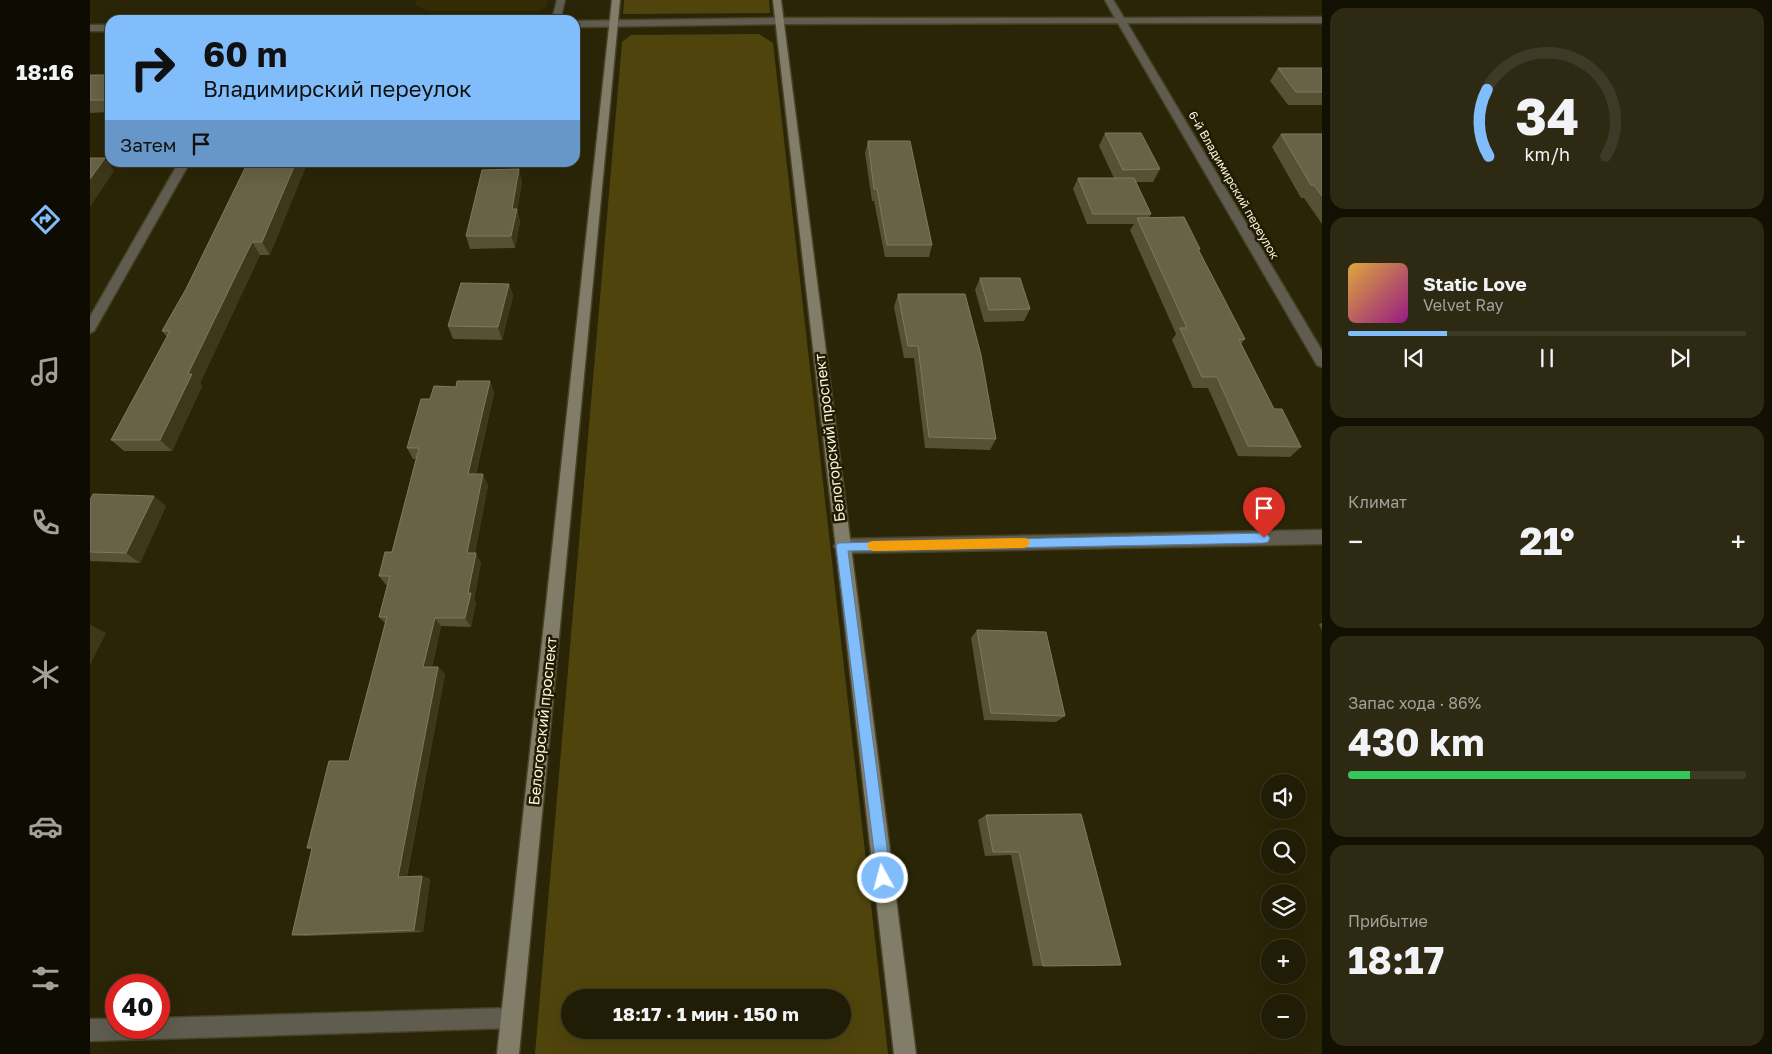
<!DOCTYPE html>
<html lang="ru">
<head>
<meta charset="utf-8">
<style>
  :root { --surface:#201c05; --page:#2d2913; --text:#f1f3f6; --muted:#a2a19a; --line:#3d3a27; --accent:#80bdfa }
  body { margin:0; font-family:"Golos Text",sans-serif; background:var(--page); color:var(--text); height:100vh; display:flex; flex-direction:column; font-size:19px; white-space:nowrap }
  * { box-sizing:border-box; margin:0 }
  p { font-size:16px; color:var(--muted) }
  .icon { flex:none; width:28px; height:28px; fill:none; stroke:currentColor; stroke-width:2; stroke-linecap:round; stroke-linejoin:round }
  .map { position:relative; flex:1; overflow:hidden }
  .side { display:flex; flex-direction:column; gap:8px; padding:8px; background:#120f03; width:450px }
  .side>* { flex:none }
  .guide { position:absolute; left:15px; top:15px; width:475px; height:152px; border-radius:15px; box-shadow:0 5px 20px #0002,0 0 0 1px var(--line); background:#80bdfa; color:#111; overflow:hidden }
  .controls { position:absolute; left:1171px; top:774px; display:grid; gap:10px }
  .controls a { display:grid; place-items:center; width:45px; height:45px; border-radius:50%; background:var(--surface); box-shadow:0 5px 20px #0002,0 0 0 1px var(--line); font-size:25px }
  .speed { position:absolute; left:15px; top:974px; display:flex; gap:10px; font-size:25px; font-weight:700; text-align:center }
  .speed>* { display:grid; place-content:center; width:65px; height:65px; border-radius:50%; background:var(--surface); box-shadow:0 5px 20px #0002,0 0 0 1px var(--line); line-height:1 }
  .speed .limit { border:8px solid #d22; background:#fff; color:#111 }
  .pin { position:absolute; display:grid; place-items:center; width:42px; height:42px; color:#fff; margin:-51px -21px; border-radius:50% 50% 50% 0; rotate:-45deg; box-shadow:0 0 5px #0007 }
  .pin .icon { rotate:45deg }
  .me { position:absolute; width:55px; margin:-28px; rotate:353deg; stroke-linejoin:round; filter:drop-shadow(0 0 4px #0008) }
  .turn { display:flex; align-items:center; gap:18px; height:105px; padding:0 15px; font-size:22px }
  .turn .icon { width:65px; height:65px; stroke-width:2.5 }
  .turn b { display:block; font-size:35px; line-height:42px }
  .then { display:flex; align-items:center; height:48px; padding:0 15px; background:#0003; gap:10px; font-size:19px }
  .big { font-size:38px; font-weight:700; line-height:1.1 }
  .side .tile { flex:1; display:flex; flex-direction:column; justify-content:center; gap:8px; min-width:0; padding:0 18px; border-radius:15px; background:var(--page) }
  .side .dial { align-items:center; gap:0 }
  .dial svg { height:130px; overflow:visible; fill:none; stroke:var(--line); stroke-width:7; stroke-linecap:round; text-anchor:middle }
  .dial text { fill:var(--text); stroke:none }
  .song { display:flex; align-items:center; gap:15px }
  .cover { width:60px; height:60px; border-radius:8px; background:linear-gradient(135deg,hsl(40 70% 55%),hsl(310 70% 35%)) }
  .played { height:5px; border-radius:2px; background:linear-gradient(90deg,var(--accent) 25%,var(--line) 25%) }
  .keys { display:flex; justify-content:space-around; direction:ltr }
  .heat { display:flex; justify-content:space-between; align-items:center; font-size:28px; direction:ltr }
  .charge { height:8px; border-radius:4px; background:linear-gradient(90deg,#34c759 86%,var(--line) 0) }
  .trip { position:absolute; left:471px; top:989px; width:290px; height:50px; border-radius:25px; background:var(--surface); box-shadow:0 5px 20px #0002,0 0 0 1px var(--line); font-weight:700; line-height:50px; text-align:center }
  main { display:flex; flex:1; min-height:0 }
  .tab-bar { display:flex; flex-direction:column; width:90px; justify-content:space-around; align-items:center; background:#0d0b02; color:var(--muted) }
  .tab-bar .icon { width:35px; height:35px }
  .tab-bar .selected { color:var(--accent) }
  .tab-bar b { font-size:22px; color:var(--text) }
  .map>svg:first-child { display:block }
</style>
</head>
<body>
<main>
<nav class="tab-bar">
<b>18:16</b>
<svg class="icon selected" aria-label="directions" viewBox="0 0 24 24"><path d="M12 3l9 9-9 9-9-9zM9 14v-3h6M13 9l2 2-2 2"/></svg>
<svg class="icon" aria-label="music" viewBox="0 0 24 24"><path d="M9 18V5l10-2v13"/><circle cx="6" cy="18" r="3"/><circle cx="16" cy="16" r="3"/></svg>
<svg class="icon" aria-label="phone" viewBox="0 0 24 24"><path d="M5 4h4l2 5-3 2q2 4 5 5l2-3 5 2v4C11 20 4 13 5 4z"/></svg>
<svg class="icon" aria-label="climate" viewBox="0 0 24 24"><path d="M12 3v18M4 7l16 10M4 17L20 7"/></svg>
<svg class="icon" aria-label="car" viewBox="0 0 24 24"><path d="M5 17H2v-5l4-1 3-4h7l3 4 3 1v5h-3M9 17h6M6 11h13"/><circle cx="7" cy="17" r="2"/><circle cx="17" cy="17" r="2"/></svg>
<svg class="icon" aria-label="filters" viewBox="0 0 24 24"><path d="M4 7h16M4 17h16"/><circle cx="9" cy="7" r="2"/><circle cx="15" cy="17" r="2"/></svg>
</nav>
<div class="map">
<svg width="1232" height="1054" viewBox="0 0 1232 1054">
  <rect width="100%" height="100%" fill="#2b2507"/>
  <polygon fill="#332c04" points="327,0 458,0 457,7 446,11 338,11 325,5"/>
  <g fill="#4f450c" fill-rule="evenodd">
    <polygon points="534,0 679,0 680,13 533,14"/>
    <path d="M669 34 683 43 798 1054H445L532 42 541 35ZM480 998H752V1030H480Z"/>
  </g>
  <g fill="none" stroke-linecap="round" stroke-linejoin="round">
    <g stroke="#484226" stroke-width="3">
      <polygon id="lane" points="467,0 475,0 470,20 462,20"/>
    </g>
    <g stroke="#484226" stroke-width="3">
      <g id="street">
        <polygon points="1015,0 1023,0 1034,18 1232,17 1232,23 1037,23 1232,351 1232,367 1227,365 1028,23 690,24 485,27 485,21 690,18 1025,18"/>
        <rect x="0" y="25" width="20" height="6"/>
        <polygon points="89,162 100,162 4,331 0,333 0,317"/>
        <polygon points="1232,530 1232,544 752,553 747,551 744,546 747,541 752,539"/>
        <polygon points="422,1008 429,1011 432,1018 429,1025 422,1028 0,1041 0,1019 26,1019 26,1028 69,1028 69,1018"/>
      </g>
    </g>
    <g stroke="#484226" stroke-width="3">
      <g id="secondary">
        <polygon points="522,0 530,0 429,1054 407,1054"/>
        <polygon points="683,0 691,0 826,1054 804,1054"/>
      </g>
    </g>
    <use href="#lane" fill="#605d50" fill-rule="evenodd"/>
    <use href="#street" fill="#605d50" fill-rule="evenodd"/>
    <use href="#secondary" fill="#817d68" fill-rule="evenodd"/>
  </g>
  <g fill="#565034">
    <polygon points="1188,68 1232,68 1232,105 1198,105 1180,81"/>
    <polygon points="0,75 20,75 20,112 0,113"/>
    <polygon points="1015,133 1070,169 1063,182 1046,182 1061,214 1059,218 1110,249 1109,251 1155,339 1151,344 1184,409 1211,447 1200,457 1148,456 1118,388 1103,388 1082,340 1086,334 1040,230 1044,224 997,224 983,189 988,178 1024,178 1009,146"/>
    <polygon points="1191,134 1232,134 1232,224 1214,198 1211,198 1182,147"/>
    <polygon points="778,141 842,245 839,257 795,257 784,201 782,201 775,153"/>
    <polygon points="158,162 180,255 170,255 110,383 112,386 82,451 34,451 21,440 77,337 72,331 96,289"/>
    <polygon points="432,182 427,210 430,222 425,248 380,249 376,236"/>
    <polygon points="890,278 940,309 934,321 894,322 885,290"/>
    <polygon points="419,284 423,296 412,340 363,339 358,326"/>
    <polygon points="808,294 906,439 900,450 835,448 824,358 814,358 804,307"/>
    <polygon points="400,381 404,393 386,474 398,485 385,553 391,563 384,599 386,602 381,627 351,626 342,667 348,667 355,674 317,876 332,876 340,879 333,932 215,936 202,935 222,849 217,848 259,761 295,623 289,617 297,585 296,585 289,576 302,552 326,459 323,459 317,448 340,399 366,387"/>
    <polygon points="0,500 76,506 50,563 0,561"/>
    <polygon points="1232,623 1232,631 1229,624"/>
    <polygon points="887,630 975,716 966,722 894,720 881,638"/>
    <polygon points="991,814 1031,965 943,966 921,855 895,856 888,820 896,815"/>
  </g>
  <g fill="#3e381a">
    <polygon points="15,158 24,171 0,207 0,179"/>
    <polygon points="206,162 218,162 180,255 172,242"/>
    <polygon points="429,169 432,182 427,210 430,222 425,248 421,236 422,209"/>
    <polygon points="162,242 170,255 110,383 112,386 82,451 70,440 98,374"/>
    <polygon points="419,284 423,296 412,340 408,327"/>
    <polygon points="400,381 404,393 383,485 378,474"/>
    <polygon points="393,474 398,485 383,563 377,553"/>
    <polygon points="64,496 76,506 50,563 36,553"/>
    <polygon points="386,553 391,563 384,599 386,602 381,627 375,618 378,593"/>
    <polygon points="345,618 351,626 340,674 333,667"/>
    <polygon points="1,625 16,633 0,665 0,626"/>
    <polygon points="348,667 355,674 316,879 308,877"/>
    <polygon points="332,876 340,879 333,932 324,930"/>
  </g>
  <g fill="#686247" stroke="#7e7960">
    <polygon points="1188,68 1232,68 1232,92 1206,92"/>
    <rect x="0" y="75" width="20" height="25"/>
    <polygon points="1015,133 1051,133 1070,169 1033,170"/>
    <polygon points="1191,134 1232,134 1232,196 1224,185 1221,185"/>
    <polygon points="778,141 820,141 842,245 797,245 787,189 784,189"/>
    <polygon points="0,158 15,158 0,179"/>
    <polygon points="158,162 206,162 172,242 162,242 98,374 102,374 70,440 21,440 80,331 72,331 96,289"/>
    <polygon points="429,169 422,209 427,209 421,236 376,236 392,170"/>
    <polygon points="988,178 1044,178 1061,214 1003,214"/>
    <polygon points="1094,217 1110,249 1108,249 1155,339 1149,340 1184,409 1192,409 1211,447 1158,446 1127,377 1112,377 1090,328 1097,328 1047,218"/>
    <polygon points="890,278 930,278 940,309 899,310"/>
    <polygon points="371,283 419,284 408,327 358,326"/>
    <polygon points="808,294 875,294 891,355 906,439 839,437 828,346 818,346"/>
    <polygon points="367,381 400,381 378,474 393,474 377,553 386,553 378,593 381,593 375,618 345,618 333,667 348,667 308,877 332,876 324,930 202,935 222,848 217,848 239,761 259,761 297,617 289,617 300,576 289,576 295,552 302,552 329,448 317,448 331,399 340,399 344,386 366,387"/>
    <polygon points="3,494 64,496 36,553 0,552 0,500"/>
    <polygon points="887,630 956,632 975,716 901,713"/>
    <polygon points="991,814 1031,965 953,966 929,852 903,852 896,815"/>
  </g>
  <polygon fill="#80bdfa" stroke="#537ba2" points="1174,533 1178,535 1180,538 1178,542 1174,543 758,551 801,878 798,883 793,886 788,883 746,546 748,543"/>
  <polygon fill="#f59e0b" points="934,538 938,539 940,543 938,546 934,548 783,551 779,549 777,546 779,542 783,541"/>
  <g text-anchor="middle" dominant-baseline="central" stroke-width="5" stroke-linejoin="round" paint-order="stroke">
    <g font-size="12" fill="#f8f5e4" stroke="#211c00">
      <text transform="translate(1144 185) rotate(60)">6-й Владимирский переулок</text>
    </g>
    <g font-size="15" fill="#f8f5e4" stroke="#211c00">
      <text transform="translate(739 438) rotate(-97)">Белогорский проспект</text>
      <text transform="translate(452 721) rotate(-84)">Белогорский проспект</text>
    </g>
  </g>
</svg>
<div class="controls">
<a><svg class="icon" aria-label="sound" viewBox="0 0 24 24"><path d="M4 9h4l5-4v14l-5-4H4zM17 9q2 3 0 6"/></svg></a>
<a><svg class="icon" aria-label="search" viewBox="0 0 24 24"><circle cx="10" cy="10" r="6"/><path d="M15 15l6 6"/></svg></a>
<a><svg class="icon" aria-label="layers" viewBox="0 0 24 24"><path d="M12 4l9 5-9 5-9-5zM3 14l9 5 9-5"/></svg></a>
<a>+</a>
<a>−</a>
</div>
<div class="speed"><div class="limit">40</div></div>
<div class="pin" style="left:1174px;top:538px;background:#d93025"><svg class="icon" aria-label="arrive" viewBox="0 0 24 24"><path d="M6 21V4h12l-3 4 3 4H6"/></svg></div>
<svg class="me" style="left:793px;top:878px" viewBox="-20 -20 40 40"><circle r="17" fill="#80bdfa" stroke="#fff" stroke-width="3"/><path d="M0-11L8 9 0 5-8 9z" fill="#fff"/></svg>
<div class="trip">18:17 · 1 мин · 150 m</div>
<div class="guide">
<div class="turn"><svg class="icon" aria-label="right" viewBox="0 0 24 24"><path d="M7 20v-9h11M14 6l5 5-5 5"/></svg><div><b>60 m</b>Владимирский переулок</div></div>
<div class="then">Затем<svg class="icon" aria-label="arrive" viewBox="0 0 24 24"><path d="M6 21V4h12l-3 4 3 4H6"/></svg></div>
</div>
</div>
<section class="side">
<div class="tile dial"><svg viewBox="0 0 100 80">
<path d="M14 69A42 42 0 1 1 86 69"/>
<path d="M14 69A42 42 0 0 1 13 28" stroke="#80bdfa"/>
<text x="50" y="56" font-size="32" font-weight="700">34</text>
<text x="50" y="72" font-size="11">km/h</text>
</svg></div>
<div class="tile">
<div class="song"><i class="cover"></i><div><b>Static Love</b><p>Velvet Ray</p></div></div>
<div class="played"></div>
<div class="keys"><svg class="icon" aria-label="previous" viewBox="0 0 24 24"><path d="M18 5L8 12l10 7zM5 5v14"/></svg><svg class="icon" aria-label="pause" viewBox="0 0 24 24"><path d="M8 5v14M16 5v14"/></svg><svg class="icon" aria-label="next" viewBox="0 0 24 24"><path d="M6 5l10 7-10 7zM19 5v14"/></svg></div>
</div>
<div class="tile"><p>Климат</p>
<div class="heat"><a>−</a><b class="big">21°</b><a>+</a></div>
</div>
<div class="tile"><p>Запас хода · 86%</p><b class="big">430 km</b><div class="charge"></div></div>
<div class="tile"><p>Прибытие</p><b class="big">18:17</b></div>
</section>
</main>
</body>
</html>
